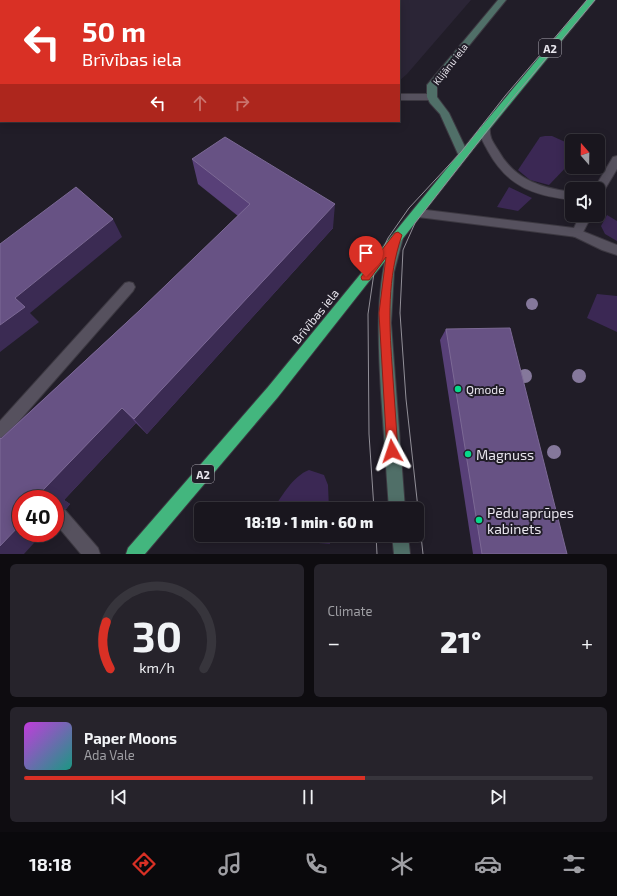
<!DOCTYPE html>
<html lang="en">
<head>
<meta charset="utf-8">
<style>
  :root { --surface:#19161e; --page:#26232b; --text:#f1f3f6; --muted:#9f9fa4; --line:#37353c; --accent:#d93025 }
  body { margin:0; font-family:"Exo 2",sans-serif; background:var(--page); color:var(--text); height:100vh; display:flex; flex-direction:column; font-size:15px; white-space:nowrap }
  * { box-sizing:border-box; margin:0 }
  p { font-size:13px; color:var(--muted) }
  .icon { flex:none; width:22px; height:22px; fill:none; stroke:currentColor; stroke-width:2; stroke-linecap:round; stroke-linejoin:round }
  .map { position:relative; height:554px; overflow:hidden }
  .details { display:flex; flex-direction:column; gap:10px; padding:10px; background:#0e0c10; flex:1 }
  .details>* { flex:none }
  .top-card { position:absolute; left:0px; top:0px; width:400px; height:122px; box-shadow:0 2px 10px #0003,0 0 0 1px var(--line); background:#d93025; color:#fff; overflow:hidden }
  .needle { width:26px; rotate:340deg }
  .tools { position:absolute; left:565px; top:134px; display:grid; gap:8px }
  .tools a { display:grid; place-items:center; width:40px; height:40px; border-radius:6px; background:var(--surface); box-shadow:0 2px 10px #0003,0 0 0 1px var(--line); font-size:20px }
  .speed { position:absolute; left:12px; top:490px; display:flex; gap:8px; font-size:20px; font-weight:700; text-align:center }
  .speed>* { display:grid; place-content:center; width:52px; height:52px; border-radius:50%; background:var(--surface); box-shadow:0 2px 10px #0003,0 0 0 1px var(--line); line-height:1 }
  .speed .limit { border:6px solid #d22; background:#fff; color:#111 }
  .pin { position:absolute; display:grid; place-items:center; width:34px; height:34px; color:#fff; margin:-41px -17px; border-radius:50% 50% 50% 0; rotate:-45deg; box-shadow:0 0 4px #0007 }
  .pin .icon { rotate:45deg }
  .me { position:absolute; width:44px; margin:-22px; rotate:355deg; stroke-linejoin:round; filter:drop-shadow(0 0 3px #0008) }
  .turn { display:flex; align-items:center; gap:14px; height:84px; padding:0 16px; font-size:18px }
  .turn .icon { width:52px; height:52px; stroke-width:2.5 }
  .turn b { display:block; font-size:28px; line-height:34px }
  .lanes { display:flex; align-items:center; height:38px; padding:0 16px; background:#0003; justify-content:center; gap:20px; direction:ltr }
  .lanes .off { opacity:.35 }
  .big { font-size:30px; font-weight:800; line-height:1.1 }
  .details .widget { flex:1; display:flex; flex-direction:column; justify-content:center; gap:6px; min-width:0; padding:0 14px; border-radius:6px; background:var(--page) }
  .details .dial { align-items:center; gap:0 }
  .dial svg { height:104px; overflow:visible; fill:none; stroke:var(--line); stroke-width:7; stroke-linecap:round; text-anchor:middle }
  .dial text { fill:var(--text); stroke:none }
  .song { display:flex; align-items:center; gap:12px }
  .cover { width:48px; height:48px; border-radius:6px; background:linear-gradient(135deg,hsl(290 70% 55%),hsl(170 70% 35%)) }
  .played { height:4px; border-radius:2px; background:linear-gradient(90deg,var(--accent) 60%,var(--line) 60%) }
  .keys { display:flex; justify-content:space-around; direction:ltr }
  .heat { display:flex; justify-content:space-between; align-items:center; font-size:22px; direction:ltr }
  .details .tiles { flex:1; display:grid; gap:10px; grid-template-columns:1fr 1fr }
  .widget:last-child { grid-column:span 2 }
  .trip { position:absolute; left:194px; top:502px; width:230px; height:40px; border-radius:6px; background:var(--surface); box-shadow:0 2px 10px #0003,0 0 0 1px var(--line); font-weight:800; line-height:40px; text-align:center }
  .tab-bar { display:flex; height:64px; justify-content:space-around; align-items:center; background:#0a090c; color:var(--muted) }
  .tab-bar .icon { width:28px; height:28px }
  .tab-bar .on { color:var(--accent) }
  .tab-bar b { font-size:18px; color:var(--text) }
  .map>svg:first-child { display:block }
</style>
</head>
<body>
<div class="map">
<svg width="617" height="554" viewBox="0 0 617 554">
  <rect width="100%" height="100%" fill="#211d28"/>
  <polygon fill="#2b2536" points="210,0 471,0 407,74 399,81 399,1"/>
  <g fill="#3b2854">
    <polygon points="545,136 552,136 572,145 572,161 549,185 530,180 518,170 540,137"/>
    <polygon points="509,187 532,198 518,211 497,207"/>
    <polygon points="607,215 617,221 617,241 605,234 601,226"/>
    <polygon points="597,294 617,296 617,332 587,318"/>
    <path d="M309 470 324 475 328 485 329 509H273C283 495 293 476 309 470Z"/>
    <polygon points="287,535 329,535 330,544 307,542"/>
  </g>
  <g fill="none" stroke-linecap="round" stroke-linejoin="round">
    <g stroke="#3c3841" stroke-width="2">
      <g id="lane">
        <polygon points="577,229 617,245 617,255 602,250 573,236 571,233 573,230"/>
        <polygon points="129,282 133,283 135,287 133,291 5,437 0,439 0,421 125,283"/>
        <polygon points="59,508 65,510 98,548 100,554 81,554 55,523 55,510"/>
      </g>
    </g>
    <g stroke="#3c3841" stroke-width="2">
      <g id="street">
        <polygon points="188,0 197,0 198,1 189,1"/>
        <polygon points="399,94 432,94 437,97 432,100 399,100"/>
        <path d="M485 125 490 128C489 137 493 142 498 150 514 179 540 188 572 192V200C533 195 508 187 488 151 484 143 479 137 480 128Z"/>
        <polygon points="617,156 617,169 602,194 598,195 598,189 594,189 613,157"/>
        <polygon points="418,209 574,228 580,215 592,215 581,236 577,237 418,217 412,213"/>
      </g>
    </g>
    <g stroke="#3c3841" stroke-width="2">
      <g id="secondary">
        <polygon points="498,0 506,0 437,85 437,97 449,113 466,149 470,153 465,157 458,154 440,114 430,103 427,97 427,85"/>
        <path d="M397 233 401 235 403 238 394 272 391 323 405 509H389C386 470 384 432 381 393 378 340 375 288 391 238L393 235Z"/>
        <polygon points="392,535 408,535 410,554 394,554"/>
      </g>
    </g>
    <g stroke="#3c3841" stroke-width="2">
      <polygon id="highway" points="587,0 595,0 474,148 278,397 145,554 126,554 128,548 268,387 467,144"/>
    </g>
    <use href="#lane" fill="#56515e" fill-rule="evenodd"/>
    <use href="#street" fill="#56515e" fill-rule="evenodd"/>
    <use href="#secondary" fill="#506f68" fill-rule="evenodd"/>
    <use href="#highway" fill="#43b67e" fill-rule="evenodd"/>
    <g stroke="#928f98" stroke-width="1">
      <polyline points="374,509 369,434 368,314 375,266 388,238 409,208 462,151 505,96 587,0"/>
      <polyline points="376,535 377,554"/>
      <polyline points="423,554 406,399 400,313 403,250 415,223 512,99 595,0"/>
    </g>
  </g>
  <g fill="#85789b">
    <circle cx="532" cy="304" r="6"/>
    <circle cx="525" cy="376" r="7"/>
    <circle cx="579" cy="376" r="7"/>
    <circle cx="554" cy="452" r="7"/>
  </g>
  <g fill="#584078">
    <polygon points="211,0 368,0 366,1 213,1"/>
    <polygon points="192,159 333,228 147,434 136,423 64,500 70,504 66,509 59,507 55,508 55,499 21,499 0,554 0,437 1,438 140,310 238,216 198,184"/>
    <polygon points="446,329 567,554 473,554 440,340"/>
  </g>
  <g fill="#3b2b53">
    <polygon points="356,0 368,0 366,1 354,1"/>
    <polygon points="0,11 1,12 1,18 0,18"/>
    <polygon points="335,204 333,228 147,434 134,419"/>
    <polygon points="113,219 122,237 30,313 39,322 0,352 0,325 15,298"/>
    <polygon points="122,408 136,423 64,500 70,504 66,509 55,504 55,499 45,499 43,490"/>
    <polygon points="55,505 59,507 55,508"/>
    <polygon points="21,524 21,533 43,533 24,554 0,554 0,546"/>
  </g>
  <g fill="#675284" stroke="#7c6995">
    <polygon points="237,0 356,0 354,1 240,1"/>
    <polygon points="225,137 335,204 134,419 122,408 43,490 48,495 45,499 41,499 37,498 34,499 21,499 21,524 0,546 0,438 1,439 140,310 250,204 192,159"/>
    <polygon points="76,187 113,219 15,298 25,307 0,325 0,244"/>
    <polygon points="510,328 567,554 482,554 446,329"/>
  </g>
  <path fill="#d93025" stroke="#8d1f18" d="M398 232 402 235C387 278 389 321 392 365 394 394 396 422 398 451L396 455 392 456 388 455 387 451 379 313 386 257 369 280H362L361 277 395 233Z"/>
  <g fill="#07d98b" stroke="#211d28" stroke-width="1.5">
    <circle cx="458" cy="389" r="4"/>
    <circle cx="468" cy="454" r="4"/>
    <circle cx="479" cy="520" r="4"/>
  </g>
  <g text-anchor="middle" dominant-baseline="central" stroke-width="4" stroke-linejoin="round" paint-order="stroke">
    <g font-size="10" fill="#e8e5ed" stroke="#211d28">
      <text transform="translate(450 64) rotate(-52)">Klijānu iela</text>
    </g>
    <g fill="#211d28" stroke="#aca9b2" stroke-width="1">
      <rect x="539" y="39" width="22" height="18" rx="3"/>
      <rect x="192" y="465" width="22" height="18" rx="3"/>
    </g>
    <g font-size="11" font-weight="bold" fill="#e8e5ed">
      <text x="550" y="48">A2</text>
      <text x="203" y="474">A2</text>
    </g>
    <g font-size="12" fill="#e8e5ed" stroke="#211d28">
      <text transform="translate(315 316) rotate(-51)">Brīvības iela</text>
    </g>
    <g font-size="12" fill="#e8e5ed" stroke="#211d28" text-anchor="start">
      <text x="466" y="389">Qmode</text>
    </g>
    <g font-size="14" fill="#e8e5ed" stroke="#211d28" text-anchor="start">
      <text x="476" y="454">Magnuss</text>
      <text x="487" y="512">Pēdu aprūpes<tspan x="487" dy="16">kabinets</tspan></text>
    </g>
  </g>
</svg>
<div class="tools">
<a><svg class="needle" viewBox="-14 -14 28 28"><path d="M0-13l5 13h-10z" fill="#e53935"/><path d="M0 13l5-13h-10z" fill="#9f9fa4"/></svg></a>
<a><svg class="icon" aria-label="sound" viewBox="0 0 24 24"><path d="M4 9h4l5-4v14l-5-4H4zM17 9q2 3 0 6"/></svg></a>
</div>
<div class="speed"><div class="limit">40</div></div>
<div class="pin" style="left:366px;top:277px;background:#d93025"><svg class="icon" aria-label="arrive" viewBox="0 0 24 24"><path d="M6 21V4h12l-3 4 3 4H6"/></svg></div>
<svg class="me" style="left:392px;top:451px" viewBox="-20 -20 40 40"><path d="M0-17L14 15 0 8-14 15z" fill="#d93025" stroke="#fff" stroke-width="4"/></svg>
<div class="trip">18:19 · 1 min · 60 m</div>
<div class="top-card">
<div class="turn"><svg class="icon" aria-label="left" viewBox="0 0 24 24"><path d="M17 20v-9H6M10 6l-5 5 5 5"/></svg><div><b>50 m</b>Brīvības iela</div></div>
<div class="lanes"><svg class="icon" aria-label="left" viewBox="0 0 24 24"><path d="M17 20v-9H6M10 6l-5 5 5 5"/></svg><svg class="icon off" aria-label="ahead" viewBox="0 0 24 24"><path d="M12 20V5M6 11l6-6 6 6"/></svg><svg class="icon off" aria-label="right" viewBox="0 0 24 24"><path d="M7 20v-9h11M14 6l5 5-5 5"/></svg></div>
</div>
</div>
<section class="details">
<div class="tiles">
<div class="widget dial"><svg viewBox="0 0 100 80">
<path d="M14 69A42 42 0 1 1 86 69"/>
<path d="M14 69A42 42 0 0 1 11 33" stroke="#d93025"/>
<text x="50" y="56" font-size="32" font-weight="700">30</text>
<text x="50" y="72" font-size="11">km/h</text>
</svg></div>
<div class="widget"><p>Climate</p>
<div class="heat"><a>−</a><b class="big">21°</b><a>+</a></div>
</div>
<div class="widget">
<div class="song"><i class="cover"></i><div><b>Paper Moons</b><p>Ada Vale</p></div></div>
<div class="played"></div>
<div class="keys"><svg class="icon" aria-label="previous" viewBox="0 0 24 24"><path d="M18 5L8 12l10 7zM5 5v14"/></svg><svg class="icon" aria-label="pause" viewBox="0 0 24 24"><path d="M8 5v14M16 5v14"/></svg><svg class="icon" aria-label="next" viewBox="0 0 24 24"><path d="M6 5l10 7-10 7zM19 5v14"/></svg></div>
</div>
</div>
</section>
<nav class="tab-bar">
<b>18:18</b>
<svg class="icon on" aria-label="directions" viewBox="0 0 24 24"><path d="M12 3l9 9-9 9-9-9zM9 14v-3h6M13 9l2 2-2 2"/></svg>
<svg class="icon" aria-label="music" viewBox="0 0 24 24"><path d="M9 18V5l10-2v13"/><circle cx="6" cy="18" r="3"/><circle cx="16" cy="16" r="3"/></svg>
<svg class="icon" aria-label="phone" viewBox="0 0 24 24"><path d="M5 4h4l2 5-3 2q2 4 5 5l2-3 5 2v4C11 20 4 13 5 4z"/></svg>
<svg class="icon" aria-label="climate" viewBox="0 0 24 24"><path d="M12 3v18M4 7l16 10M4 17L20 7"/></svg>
<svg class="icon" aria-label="car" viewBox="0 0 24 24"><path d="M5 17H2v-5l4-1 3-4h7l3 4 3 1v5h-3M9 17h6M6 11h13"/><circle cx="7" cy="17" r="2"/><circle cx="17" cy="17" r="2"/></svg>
<svg class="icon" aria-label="filters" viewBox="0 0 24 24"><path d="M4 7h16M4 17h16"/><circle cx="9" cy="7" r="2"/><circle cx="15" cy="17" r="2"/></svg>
</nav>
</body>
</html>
